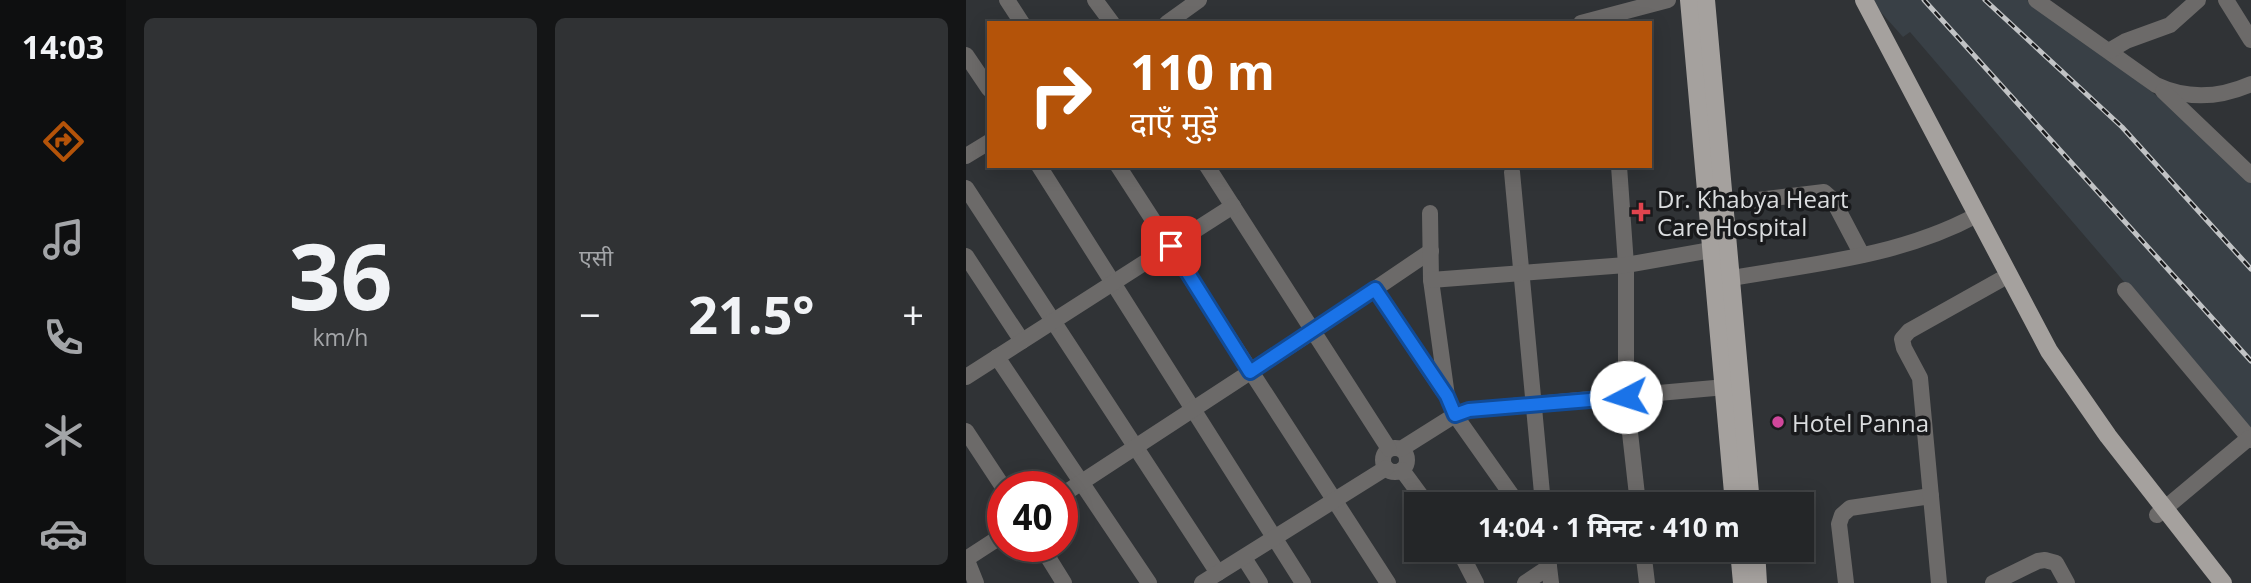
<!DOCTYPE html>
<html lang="hi">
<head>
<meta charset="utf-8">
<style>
  :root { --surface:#242628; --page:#303234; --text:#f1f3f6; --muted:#a3a5a8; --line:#414345; --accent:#b45309 }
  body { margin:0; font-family:"Open Sans","Noto Sans Devanagari",sans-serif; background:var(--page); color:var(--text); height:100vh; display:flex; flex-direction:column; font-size:26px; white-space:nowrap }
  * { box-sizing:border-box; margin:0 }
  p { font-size:23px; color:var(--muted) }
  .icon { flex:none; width:38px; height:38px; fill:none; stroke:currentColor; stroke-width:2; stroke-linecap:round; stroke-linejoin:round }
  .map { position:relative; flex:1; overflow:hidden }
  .sheet { display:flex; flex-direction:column; gap:18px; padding:18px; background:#141516; width:840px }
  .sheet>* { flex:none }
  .top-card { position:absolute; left:21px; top:21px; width:665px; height:147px; border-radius:0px; box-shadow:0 4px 18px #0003,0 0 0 2px var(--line); background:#b45309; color:#fff; overflow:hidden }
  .speed { position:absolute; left:21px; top:471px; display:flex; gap:14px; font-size:35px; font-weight:700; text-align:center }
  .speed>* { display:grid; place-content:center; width:91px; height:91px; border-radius:50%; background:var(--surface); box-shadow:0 4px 18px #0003,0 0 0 2px var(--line); line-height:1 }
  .speed .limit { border:10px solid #d22; background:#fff; color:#111 }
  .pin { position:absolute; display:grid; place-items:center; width:60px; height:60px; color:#fff; margin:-30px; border-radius:14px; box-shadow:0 4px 10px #0006 }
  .me { position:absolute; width:77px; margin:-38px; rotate:265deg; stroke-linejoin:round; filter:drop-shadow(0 0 5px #0008) }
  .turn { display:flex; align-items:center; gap:24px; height:147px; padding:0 28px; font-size:32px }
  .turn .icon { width:91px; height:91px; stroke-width:2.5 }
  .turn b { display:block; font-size:49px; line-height:60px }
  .big { font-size:52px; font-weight:700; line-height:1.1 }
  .sheet .tile { flex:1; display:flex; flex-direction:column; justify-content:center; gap:10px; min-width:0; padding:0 24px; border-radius:10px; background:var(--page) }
  .sheet .dial { align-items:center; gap:0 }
  .dial b { font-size:91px; line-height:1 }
  .heat { display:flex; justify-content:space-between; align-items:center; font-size:38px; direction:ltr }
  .sheet .tiles { flex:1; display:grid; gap:18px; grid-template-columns:repeat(2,1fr) }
  .trip { position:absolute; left:438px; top:492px; width:410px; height:70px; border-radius:0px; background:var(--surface); box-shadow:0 4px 18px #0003,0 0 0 2px var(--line); font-weight:700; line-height:70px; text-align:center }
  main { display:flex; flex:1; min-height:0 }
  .tabs { display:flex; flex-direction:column; width:126px; justify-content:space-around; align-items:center; background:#0e0f10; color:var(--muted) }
  .tabs .icon { width:49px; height:49px }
  .tabs .current { color:var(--accent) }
  .tabs b { font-size:32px; color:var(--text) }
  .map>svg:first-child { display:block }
</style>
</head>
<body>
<main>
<nav class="tabs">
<b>14:03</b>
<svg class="icon current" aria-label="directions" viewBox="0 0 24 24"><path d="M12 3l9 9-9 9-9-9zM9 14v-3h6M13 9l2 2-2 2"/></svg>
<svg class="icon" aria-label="music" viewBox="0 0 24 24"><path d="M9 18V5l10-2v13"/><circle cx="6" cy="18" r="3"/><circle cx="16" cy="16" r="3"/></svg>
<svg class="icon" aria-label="phone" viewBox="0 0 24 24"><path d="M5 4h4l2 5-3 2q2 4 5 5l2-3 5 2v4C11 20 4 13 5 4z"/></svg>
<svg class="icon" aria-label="climate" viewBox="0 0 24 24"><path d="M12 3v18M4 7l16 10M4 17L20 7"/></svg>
<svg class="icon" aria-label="car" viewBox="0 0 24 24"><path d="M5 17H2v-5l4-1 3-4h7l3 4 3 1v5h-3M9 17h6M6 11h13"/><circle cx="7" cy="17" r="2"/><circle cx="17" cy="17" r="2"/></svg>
</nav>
<section class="sheet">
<div class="tiles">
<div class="tile dial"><b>36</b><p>km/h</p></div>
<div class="tile"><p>एसी</p>
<div class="heat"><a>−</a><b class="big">21.5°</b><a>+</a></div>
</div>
</div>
</section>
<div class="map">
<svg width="1285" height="583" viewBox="0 0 1285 583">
  <rect width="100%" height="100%" fill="#303336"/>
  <polygon fill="#394046" points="904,0 1061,0 1172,81 1238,134 1285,181 1285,430 944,32 937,37"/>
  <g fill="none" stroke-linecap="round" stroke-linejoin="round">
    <g stroke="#6c6a69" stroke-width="16">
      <polyline points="41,0 56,23"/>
      <polyline points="129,0 146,23"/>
      <path d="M1070 0 1190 85C1222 100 1253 98 1285 84"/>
      <polyline points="1260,0 1285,40"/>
      <polyline points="201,23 233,0"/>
      <polyline points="615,23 702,0"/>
      <polyline points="1143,51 1160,41 1204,25 1232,0"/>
      <polyline points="0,55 23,89"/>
      <polyline points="1197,91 1285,175"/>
      <polyline points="0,156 23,142"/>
      <polyline points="73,166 337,583"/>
      <polyline points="152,166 422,583"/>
      <polyline points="241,166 347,331 465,251"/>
      <polyline points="653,166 660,265 660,397 672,504"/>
      <polyline points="546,172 577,504"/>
      <polyline points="0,188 252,573"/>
      <polyline points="758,204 858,192 867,200 896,255"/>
      <polyline points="464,213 465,280 481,396 489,415 552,504"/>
      <polyline points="0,256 56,341"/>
      <path d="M765 278C848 264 935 256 1011 215"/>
      <polyline points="465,280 660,265 745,250"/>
      <polyline points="409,289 477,391"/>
      <polyline points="1159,290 1285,440"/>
      <polyline points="31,357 183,583"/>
      <polyline points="0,377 267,206"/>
      <polyline points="0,431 37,487"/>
      <circle cx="429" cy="460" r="12"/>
      <polyline points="435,449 489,415 503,410 771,386"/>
      <polyline points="436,470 461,504"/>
      <polyline points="96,495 347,331 423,449"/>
      <polyline points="1191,515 1283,438"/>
      <polyline points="75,546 98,583"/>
      <polyline points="493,550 510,583"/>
      <polyline points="581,550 585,583"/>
      <polyline points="677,550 681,583"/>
      <polyline points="0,558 10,583"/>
      <polyline points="278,558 294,583"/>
      <polyline points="0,559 37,535"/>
      <polyline points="236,583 420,468"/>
      <polyline points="559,583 583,567"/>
      <polyline points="880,583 873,524 876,515 884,508 965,496"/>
      <polyline points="973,583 954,378 938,348 936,339 943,331 1034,280"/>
      <polyline points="1027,583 1072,561 1079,560 1090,563 1101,583"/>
    </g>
    <g stroke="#a5a19e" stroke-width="18">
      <polyline points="723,0 768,504"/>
      <polyline points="740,0 785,504"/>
      <polyline points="898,0 1083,351 1142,436 1257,583"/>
      <polyline points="773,550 776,583"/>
      <polyline points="790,550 792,583"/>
    </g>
    <g stroke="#c1c3c5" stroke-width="5">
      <g id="rail">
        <polyline points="958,0 1285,361"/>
        <polyline points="1019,0 1156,127 1285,269"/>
      </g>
    </g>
    <use href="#rail" stroke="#191a1c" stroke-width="2.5" stroke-dasharray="8" stroke-linecap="butt"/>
  </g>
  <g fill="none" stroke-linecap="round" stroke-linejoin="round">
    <g stroke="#114b97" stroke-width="18">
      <polyline id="route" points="205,246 284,372 409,289 481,396 489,415 503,410 660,397"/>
    </g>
    <use href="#route" stroke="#1a73e8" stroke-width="12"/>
  </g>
  <path fill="#e0444e" stroke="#191a1c" stroke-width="2.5" d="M671.5 201.5h7v7h7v7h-7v7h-7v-7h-7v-7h7z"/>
  <circle fill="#d1479c" stroke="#191a1c" stroke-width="2.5" cx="812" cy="422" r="7"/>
  <g text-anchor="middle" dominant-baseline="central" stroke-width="7" stroke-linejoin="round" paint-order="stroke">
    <g font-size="24" fill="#dbdddf" stroke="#191a1c" text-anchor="start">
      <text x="691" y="198">Dr. Khabya Heart<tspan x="691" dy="28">Care Hospital</tspan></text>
      <text x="826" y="422">Hotel Panna</text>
    </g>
  </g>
</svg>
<div class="speed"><div class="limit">40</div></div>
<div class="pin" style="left:205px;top:246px;background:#d93025"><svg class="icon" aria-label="arrive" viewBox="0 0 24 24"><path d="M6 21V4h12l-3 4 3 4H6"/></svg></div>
<svg class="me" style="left:660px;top:397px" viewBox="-20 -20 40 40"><circle r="19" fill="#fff"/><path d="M0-13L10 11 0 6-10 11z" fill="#1a73e8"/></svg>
<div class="trip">14:04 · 1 मिनट · 410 m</div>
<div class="top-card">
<div class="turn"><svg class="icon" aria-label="right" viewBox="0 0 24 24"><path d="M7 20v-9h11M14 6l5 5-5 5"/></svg><div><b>110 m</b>दाएँ मुड़ें</div></div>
</div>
</div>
</main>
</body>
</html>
